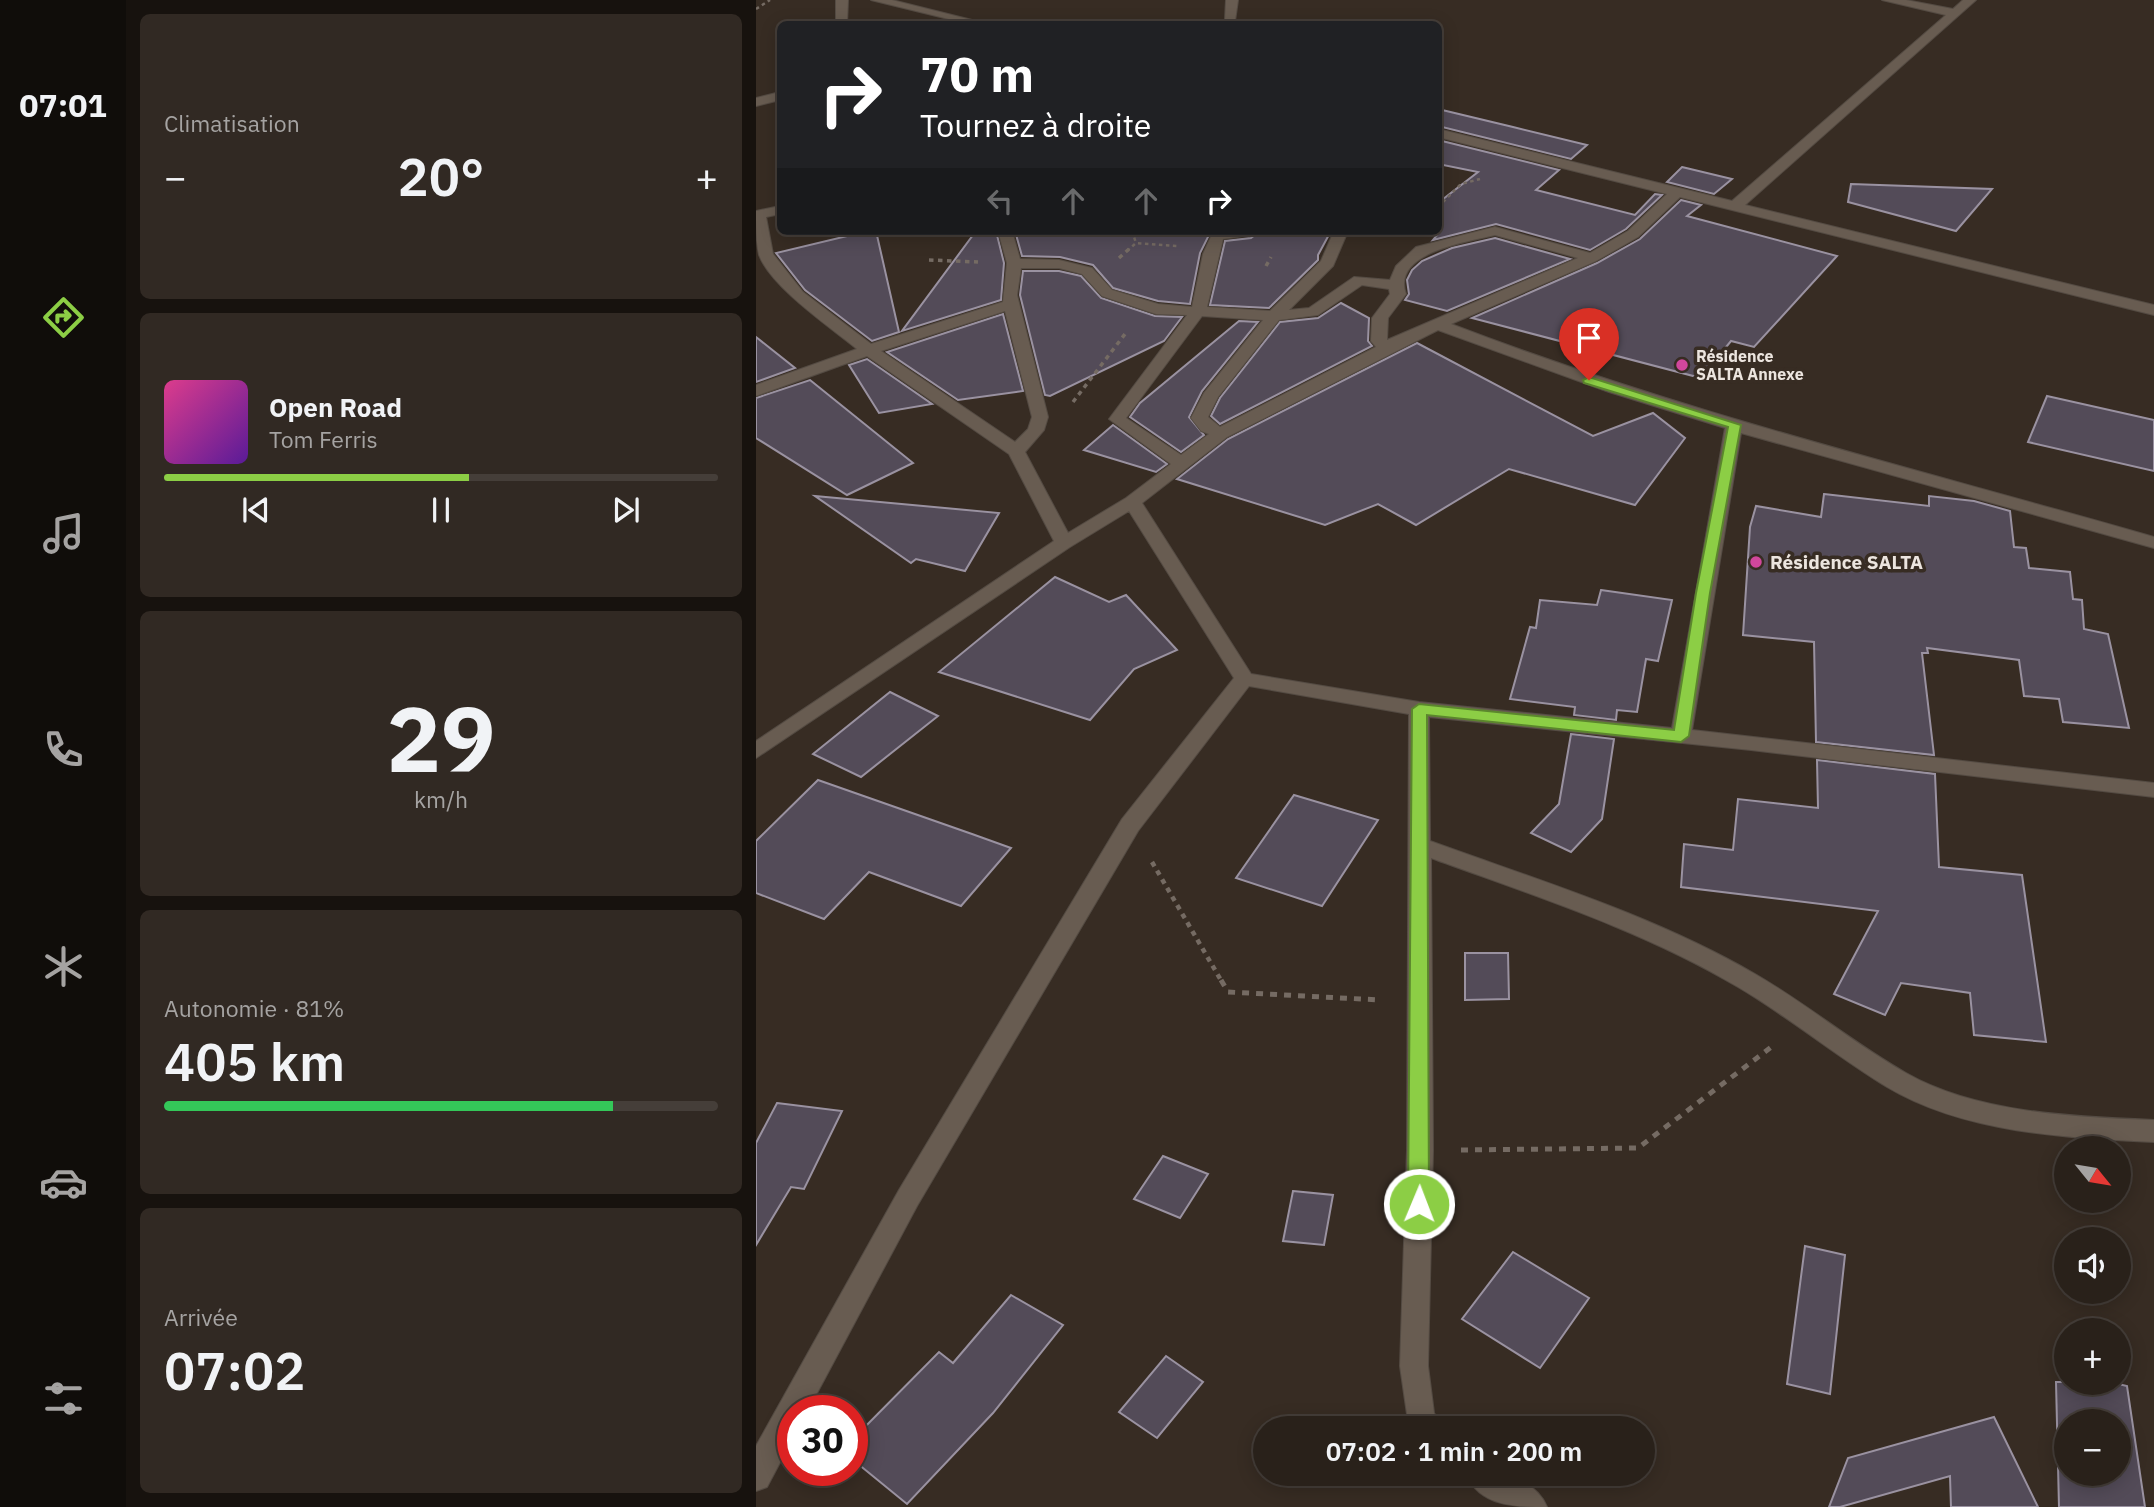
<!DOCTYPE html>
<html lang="fr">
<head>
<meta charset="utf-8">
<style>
  :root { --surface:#29211a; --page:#312923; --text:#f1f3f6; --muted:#a5a3a2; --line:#453e39; --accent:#8cce45 }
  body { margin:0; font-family:"IBM Plex Sans",sans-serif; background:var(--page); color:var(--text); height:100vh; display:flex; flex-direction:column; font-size:26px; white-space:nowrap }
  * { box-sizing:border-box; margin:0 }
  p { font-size:23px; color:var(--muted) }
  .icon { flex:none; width:38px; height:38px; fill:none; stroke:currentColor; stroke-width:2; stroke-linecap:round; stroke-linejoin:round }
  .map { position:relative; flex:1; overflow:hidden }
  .drawer { display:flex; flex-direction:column; gap:14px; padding:14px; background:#17120e; width:630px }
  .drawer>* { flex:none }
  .banner { position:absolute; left:21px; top:21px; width:665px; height:214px; border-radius:10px; box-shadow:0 4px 18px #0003,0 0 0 2px var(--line); background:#202124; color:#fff; overflow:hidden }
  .needle { width:46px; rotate:120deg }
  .controls { position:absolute; left:1298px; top:1136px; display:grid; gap:14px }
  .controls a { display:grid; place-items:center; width:77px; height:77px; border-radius:50%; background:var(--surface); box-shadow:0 4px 18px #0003,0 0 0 2px var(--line); font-size:35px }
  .speed { position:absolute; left:21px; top:1395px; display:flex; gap:14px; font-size:35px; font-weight:700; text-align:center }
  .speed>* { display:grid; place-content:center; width:91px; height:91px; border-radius:50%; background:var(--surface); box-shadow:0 4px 18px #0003,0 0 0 2px var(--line); line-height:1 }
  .speed .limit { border:10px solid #d22; background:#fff; color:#111 }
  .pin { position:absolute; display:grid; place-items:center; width:60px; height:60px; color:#fff; margin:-72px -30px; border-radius:50% 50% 50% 0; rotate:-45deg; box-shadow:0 0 7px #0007 }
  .pin .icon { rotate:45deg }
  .me { position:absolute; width:77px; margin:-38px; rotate:1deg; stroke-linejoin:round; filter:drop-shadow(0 0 5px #0008) }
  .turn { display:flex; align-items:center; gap:24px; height:147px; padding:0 28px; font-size:32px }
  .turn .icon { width:91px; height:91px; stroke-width:2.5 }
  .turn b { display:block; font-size:49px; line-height:60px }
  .lanes { display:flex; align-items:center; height:66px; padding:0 28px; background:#0003; justify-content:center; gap:35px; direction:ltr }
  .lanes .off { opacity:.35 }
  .big { font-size:52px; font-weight:600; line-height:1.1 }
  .drawer .tile { flex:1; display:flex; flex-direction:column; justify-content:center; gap:10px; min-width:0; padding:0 24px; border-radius:10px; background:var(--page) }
  .drawer .dial { align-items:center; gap:0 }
  .dial b { font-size:91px; line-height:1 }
  .song { display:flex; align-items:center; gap:21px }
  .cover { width:84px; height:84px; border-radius:10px; background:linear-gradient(135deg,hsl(330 70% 55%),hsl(270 70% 35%)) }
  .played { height:7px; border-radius:4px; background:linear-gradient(90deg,var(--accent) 55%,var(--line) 55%) }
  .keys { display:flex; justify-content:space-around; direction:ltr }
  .heat { display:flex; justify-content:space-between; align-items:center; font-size:38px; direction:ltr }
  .charge { height:10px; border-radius:5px; background:linear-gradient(90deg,#34c759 81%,var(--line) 0) }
  .trip { position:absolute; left:497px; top:1416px; width:402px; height:70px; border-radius:35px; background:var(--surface); box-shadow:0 4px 18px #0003,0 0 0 2px var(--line); font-weight:600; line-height:70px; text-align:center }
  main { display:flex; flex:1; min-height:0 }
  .tabs { display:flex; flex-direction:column; width:126px; justify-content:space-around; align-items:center; background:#100d0a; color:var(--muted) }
  .tabs .icon { width:49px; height:49px }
  .tabs .current { color:var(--accent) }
  .tabs b { font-size:32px; color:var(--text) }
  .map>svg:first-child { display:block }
</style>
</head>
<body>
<main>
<nav class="tabs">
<b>07:01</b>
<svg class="icon current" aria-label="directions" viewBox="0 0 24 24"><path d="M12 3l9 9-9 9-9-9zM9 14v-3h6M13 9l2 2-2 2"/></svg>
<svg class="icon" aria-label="music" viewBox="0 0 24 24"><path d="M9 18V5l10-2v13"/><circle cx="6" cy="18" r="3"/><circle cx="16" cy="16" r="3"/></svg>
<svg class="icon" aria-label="phone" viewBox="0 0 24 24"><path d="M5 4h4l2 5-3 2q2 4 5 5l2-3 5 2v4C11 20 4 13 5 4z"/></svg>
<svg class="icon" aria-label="climate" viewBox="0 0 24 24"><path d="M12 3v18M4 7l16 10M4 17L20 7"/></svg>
<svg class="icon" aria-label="car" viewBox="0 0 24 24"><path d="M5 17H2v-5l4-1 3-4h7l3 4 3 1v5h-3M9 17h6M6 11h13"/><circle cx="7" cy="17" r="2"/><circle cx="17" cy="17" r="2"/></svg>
<svg class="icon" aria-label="filters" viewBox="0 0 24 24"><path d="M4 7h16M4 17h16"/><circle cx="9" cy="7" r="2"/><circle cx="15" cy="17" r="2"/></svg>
</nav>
<section class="drawer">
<div class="tile"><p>Climatisation</p>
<div class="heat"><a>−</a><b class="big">20°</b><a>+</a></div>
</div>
<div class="tile">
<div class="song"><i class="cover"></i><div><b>Open Road</b><p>Tom Ferris</p></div></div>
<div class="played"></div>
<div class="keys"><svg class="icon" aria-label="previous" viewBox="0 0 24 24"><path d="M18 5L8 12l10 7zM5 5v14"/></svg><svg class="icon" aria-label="pause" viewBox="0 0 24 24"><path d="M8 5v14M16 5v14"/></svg><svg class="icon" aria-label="next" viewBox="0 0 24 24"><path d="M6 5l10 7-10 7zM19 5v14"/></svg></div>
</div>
<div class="tile dial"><b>29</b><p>km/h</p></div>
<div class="tile"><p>Autonomie · 81%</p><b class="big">405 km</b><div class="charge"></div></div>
<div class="tile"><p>Arrivée</p><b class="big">07:02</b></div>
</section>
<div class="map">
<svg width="1398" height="1507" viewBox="0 0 1398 1507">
  <rect width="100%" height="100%" fill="#372c23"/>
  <g fill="#534b58" stroke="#9a92a1" stroke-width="2" fill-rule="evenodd">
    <polygon points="682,109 757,127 831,145 815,159 682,126"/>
    <polygon points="682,140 803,170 780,190 879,215 899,194 906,195 870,229 834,250 740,224 677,240 682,234 682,203 722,172 682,164"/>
    <polygon points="926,167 976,179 958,194 911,182"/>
    <polygon points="1095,184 1236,189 1200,231 1092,202"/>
    <polygon points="925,200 945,205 931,216 1081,256 998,347 975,341 945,378 716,318 841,263 884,239"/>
    <polygon points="112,231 120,231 143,332 116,341 49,290 20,253"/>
    <polygon points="220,231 240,231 248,263 245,300 146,331"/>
    <polygon points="259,231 455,231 444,253 434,304 402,301 357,288 337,265 304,257 266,256"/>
    <polygon points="504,231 575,231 562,255 562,260 513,308 454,305 469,241 495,238"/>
    <polygon points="739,238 814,259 691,311 649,300 653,294 651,280 656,270 666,261 696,248"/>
    <polygon points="267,271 303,271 325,276 345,298 399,316 426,317 408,341 294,396 289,395 264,295"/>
    <polygon points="585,303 613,318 612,341 616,346 464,424 455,416 464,398 524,322 562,318"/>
    <polygon points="247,314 267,391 202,400 131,352"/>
    <polygon points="483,321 502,322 446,391 433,417 448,435 425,452 374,417 384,403"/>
    <polygon points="0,337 39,368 0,382"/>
    <polygon points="661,343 837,436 897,413 929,438 879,505 753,469 660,525 622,504 569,525 421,479 472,439"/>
    <polygon points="111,359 176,404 123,413 93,365"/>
    <polygon points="54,380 157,463 91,495 0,438 0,398"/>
    <polygon points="1291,396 1398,420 1398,471 1272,442"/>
    <polygon points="357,425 411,464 400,472 328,450"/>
    <polygon points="1068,494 1173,506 1173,496 1218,501 1254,511 1258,547 1270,548 1273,568 1314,572 1317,599 1326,600 1328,629 1352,634 1373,728 1307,722 1303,699 1268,696 1263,660 1171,648 1172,653 1166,653 1178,755 1060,742 1058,642 987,635 994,527 1000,506 1065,517"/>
    <polygon points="59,496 243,513 209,571 160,559 155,563"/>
    <polygon points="299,577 353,602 370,595 421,650 378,669 334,720 183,672"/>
    <polygon points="845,590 916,600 902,661 890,659 881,712 861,710 860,720 818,715 819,707 754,699 774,627 780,628 784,600 841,605"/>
    <polygon points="134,692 182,716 105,777 57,754"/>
    <polygon points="815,734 858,739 846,819 815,852 775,833 803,804"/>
    <polygon points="1061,760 1179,774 1183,867 1266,875 1290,1042 1218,1035 1214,993 1145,983 1129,1015 1078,994 1122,911 925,887 928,844 977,850 982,799 1062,808"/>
    <polygon points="62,780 216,834 255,848 205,906 113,872 68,919 0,893 0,841"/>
    <polygon points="538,795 622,820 566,906 480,878"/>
    <polygon points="709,953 752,953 753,999 709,1000"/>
    <polygon points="21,1103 86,1111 48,1189 35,1187 0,1245 0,1143"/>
    <polygon points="407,1156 452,1174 424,1218 378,1199"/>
    <polygon points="537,1191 577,1195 568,1245 527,1241"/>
    <polygon points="1049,1246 1089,1255 1074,1394 1031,1384"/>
    <polygon points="757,1252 833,1298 784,1368 706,1319"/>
    <polygon points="255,1295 307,1325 237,1413 151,1504 96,1459 96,1440 183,1352 197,1363"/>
    <polygon points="410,1356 447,1382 401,1438 363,1412"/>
    <path d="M1300 1382H1354L1371 1386 1389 1507H1303ZM1311 1421H1363V1474H1311Z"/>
    <polygon points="1238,1417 1282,1507 1195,1507 1194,1476 1084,1507 1073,1507 1092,1458"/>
  </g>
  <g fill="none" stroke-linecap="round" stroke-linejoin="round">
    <g stroke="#544b43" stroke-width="2">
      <g id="minor">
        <polygon points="80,0 92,0 91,24 80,24"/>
        <polygon points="115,0 136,0 232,24 213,24"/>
        <polygon points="470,0 482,0 479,21 469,19"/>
        <path d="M1126 0H1150L1197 9 1207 0H1220L989 205 1398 305V315L924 197 882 237 840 261 695 324C924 412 1162 469 1398 537V548L985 433 936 730 1398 783V797L995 750 673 717 674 841C784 881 897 915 999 974 1051 1004 1097 1043 1150 1073 1220 1113 1319 1117 1398 1120V1142C1310 1138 1208 1133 1131 1087 1080 1056 1033 1017 982 987 886 930 779 896 675 858L677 1150 672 1366 678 1413 688 1428H653L644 1366 651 1150 653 714 493 686 382 831 161 1206 52 1410H37V1438L11 1487 0 1491V1446L143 1190 366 819 478 678 373 511 314 547 0 758V741L298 541 253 454 111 356 0 396V385L101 349C74 327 15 287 3 255 0 242 0 224 0 211L24 206V214L10 217 17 254 47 292 115 344 247 302 251 263 242 231H256L264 259 303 260 336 268 356 290 402 304 436 307 447 254 457 232 502 231 495 235 467 239 451 307 514 311 565 261 578 231H592L577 266 533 310 553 308 598 277 634 280 640 266 660 247 739 227 834 253 872 231 911 194 682 137V129L976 201 1190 15ZM739 235 822 258 631 340 632 318 650 294C635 252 712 242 739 235ZM265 268H303L326 274 346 296 400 314 431 315 353 419 415 464 370 498 312 533 269 452 288 430 292 417 261 295ZM606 285 633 289 634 294 616 318 615 341 620 347 464 427 452 417 462 397 523 320 562 315ZM249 311 276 417 272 429 259 442 125 351ZM446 316 507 320 448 393 435 418 445 431 453 434 425 455 370 418ZM682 330 853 392 969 428 916 728 663 702 495 674 386 503 471 437Z"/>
        <polygon points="24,92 24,100 0,106 0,98"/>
        <path d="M710 1474C739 1471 778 1476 791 1507 761 1507 724 1507 710 1474Z"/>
      </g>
    </g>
    <g stroke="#756b63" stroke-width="2.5" stroke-dasharray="3.5 3.5" stroke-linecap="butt">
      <polyline points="0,9 14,0"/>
      <polyline points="682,207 705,184 724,179"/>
      <polyline points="376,231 380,243"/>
      <polyline points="371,251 380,243 421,246"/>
    </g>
    <g stroke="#756b63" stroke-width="3.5" stroke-dasharray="4.5 4.5" stroke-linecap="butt">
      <polyline points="363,258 373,249"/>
      <polyline points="173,260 222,262"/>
      <polyline points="510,266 515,257"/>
      <polyline points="317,402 369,334"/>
    </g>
    <polyline stroke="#756b63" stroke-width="4.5" stroke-dasharray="5 5" stroke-linecap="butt" points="396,862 466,982"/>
    <g stroke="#756b63" stroke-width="5" stroke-dasharray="7 7" stroke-linecap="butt">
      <polyline points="465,980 472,992 624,1000"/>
      <polyline points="705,1150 882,1148 1018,1045"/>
    </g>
    <use href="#minor" fill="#685c51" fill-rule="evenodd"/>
  </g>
  <polygon fill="#8cce45" stroke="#5b862d" stroke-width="2" points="833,377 985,425 954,593 933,736 925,742 671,715 673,1204 670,1210 663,1213 655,1210 652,1204 656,709 663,704 918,730 940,593 972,427 828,383 827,380"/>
  <g fill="#d1479c" stroke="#372c23" stroke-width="2.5">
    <circle cx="926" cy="365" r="7"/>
    <circle cx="1000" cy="562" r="7"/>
  </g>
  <g text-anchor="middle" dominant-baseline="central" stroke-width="7" stroke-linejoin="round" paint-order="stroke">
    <g font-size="16" font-weight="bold" fill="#ece5df" stroke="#372c23" text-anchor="start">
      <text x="940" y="356">Résidence<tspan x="940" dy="18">SALTA Annexe</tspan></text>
    </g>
    <g font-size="19" font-weight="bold" fill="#ece5df" stroke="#372c23" text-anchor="start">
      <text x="1014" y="562">Résidence SALTA</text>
    </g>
  </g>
</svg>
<div class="controls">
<a><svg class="needle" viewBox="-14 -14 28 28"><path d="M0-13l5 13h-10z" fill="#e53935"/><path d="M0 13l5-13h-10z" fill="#a5a3a2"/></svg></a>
<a><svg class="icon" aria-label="sound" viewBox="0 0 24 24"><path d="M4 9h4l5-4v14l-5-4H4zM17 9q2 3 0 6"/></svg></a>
<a>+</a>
<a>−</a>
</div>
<div class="speed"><div class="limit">30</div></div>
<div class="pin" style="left:833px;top:380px;background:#d93025"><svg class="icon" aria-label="arrive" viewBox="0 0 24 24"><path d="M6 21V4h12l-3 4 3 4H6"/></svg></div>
<svg class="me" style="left:663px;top:1204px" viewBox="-20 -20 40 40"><circle r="17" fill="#8cce45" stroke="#fff" stroke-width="3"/><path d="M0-11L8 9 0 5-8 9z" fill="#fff"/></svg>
<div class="trip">07:02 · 1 min · 200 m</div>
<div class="banner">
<div class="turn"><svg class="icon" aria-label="right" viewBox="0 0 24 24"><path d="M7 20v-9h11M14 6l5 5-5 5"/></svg><div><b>70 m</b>Tournez à droite</div></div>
<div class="lanes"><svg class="icon off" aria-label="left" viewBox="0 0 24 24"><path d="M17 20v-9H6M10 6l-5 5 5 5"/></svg><svg class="icon off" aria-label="ahead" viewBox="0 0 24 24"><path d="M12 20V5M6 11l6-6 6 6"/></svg><svg class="icon off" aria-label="ahead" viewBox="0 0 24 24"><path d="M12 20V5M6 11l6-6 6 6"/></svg><svg class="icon" aria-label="right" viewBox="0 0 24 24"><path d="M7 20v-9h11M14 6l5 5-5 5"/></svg></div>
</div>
</div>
</main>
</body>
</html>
